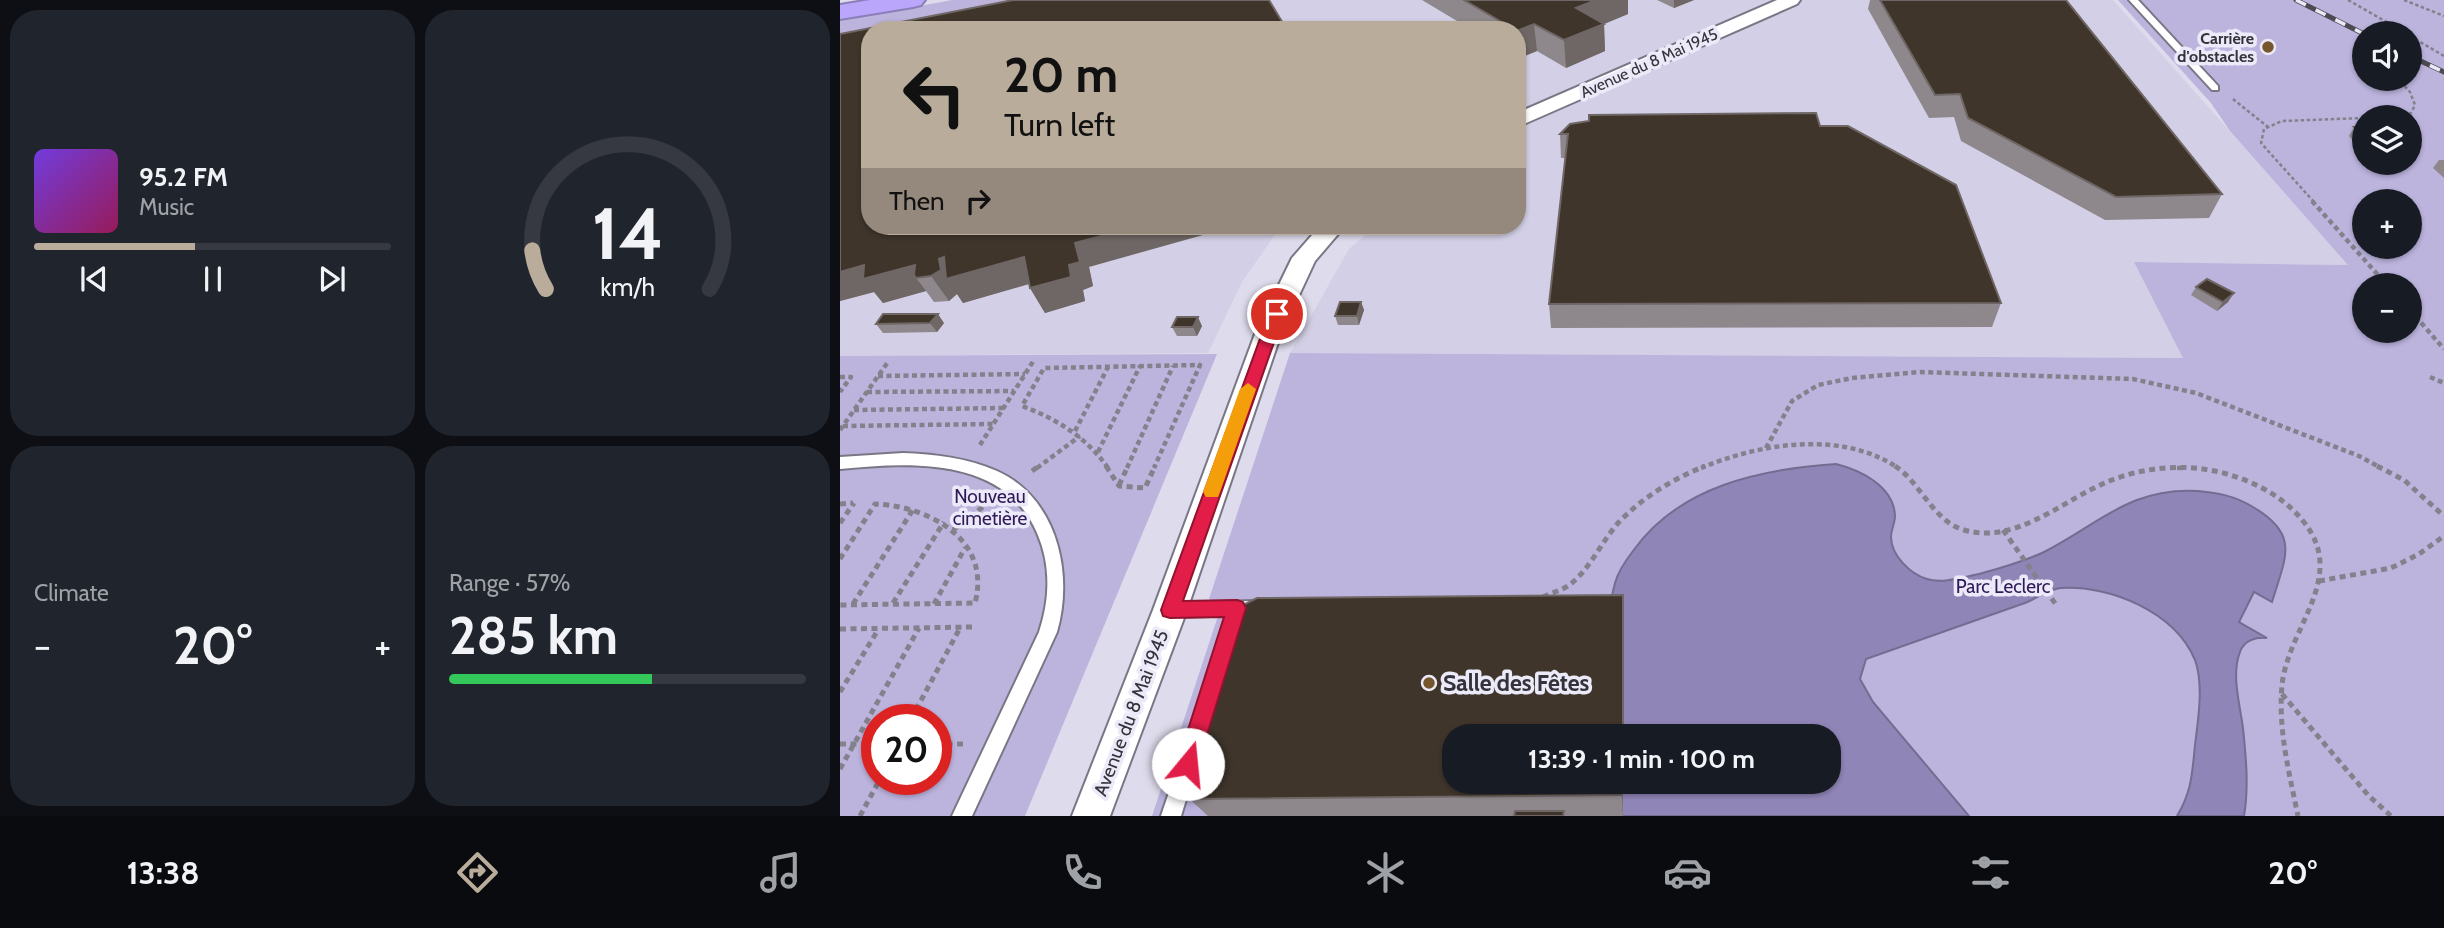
<!DOCTYPE html>
<html lang="en">
<head>
<meta charset="utf-8">
<style>
  :root { --surface:#171b24; --page:#20242c; --text:#f1f3f6; --muted:#9ea1a6; --line:#363941; --accent:#baac9b }
  body { margin:0; font-family:Cabin,sans-serif; background:var(--page); color:var(--text); height:100vh; display:flex; flex-direction:column; font-size:26px; white-space:nowrap }
  * { box-sizing:border-box; margin:0 }
  p { font-size:23px; color:var(--muted) }
  .icon { flex:none; width:38px; height:38px; fill:none; stroke:currentColor; stroke-width:2; stroke-linecap:round; stroke-linejoin:round }
  .map { position:relative; flex:1; overflow:hidden }
  .drawer { display:flex; flex-direction:column; gap:10px; padding:10px; background:#0d0f14; width:840px }
  .drawer>* { flex:none }
  .hud { position:absolute; left:21px; top:21px; width:665px; height:214px; border-radius:28px; box-shadow:0 2px 5px #0004; background:#baac9b; color:#111; overflow:hidden }
  .controls { position:absolute; left:1512px; top:21px; display:grid; gap:14px }
  .controls a { display:grid; place-items:center; width:70px; height:70px; border-radius:50%; background:var(--surface); box-shadow:0 2px 5px #0004; font-size:35px }
  .speed { position:absolute; left:21px; top:704px; display:flex; gap:14px; font-size:35px; font-weight:700; text-align:center }
  .speed>* { display:grid; place-content:center; width:91px; height:91px; border-radius:50%; background:var(--surface); box-shadow:0 2px 5px #0004; line-height:1 }
  .speed .limit { border:10px solid #d22; background:#fff; color:#111 }
  .pin { position:absolute; display:grid; place-items:center; width:60px; height:60px; color:#fff; margin:-30px; border:4px solid #fff; border-radius:50%; box-shadow:0 2px 7px #0007 }
  .me { position:absolute; width:77px; margin:-38px; rotate:17deg; stroke-linejoin:round; filter:drop-shadow(0 0 5px #0008) }
  .turn { display:flex; align-items:center; gap:24px; height:147px; padding:0 28px; font-size:32px }
  .turn .icon { width:91px; height:91px; stroke-width:2.5 }
  .turn b { display:block; font-size:49px; line-height:60px }
  .then { display:flex; align-items:center; height:66px; padding:0 28px; background:#0003; gap:14px; font-size:26px }
  .big { font-size:52px; font-weight:700; line-height:1.1 }
  .drawer .tile { flex:1; display:flex; flex-direction:column; justify-content:center; gap:10px; min-width:0; padding:0 24px; border-radius:28px; background:var(--page) }
  .drawer .dial { align-items:center; gap:0 }
  .dial svg { height:182px; overflow:visible; fill:none; stroke:var(--line); stroke-width:7; stroke-linecap:round; text-anchor:middle }
  .dial text { fill:var(--text); stroke:none }
  .song { display:flex; align-items:center; gap:21px }
  .cover { width:84px; height:84px; border-radius:10px; background:linear-gradient(135deg,hsl(260 70% 55%),hsl(330 70% 35%)) }
  .played { height:7px; border-radius:4px; background:linear-gradient(90deg,var(--accent) 45%,var(--line) 45%) }
  .keys { display:flex; justify-content:space-around; direction:ltr }
  .heat { display:flex; justify-content:space-between; align-items:center; font-size:38px; direction:ltr }
  .charge { height:10px; border-radius:5px; background:linear-gradient(90deg,#34c759 57%,var(--line) 0) }
  .drawer .tiles { flex:1; display:grid; gap:10px; grid-template-columns:repeat(2,1fr) }
  .trip { position:absolute; left:602px; top:724px; width:399px; height:70px; border-radius:28px; background:var(--surface); box-shadow:0 2px 5px #0004; font-weight:700; line-height:70px; text-align:center }
  .dock { display:flex; height:112px; justify-content:space-around; align-items:center; background:#090b0e; color:var(--muted) }
  .dock .icon { width:49px; height:49px }
  .dock .active { color:var(--accent) }
  .dock b { font-size:32px; color:var(--text) }
  main { display:flex; flex:1; min-height:0 }
  .map>svg:first-child { display:block }
</style>
</head>
<body>
<main>
<section class="drawer">
<div class="tiles">
<div class="tile">
<div class="song"><i class="cover"></i><div><b>95.2 FM</b><p>Music</p></div></div>
<div class="played"></div>
<div class="keys"><svg class="icon" aria-label="previous" viewBox="0 0 24 24"><path d="M18 5L8 12l10 7zM5 5v14"/></svg><svg class="icon" aria-label="pause" viewBox="0 0 24 24"><path d="M8 5v14M16 5v14"/></svg><svg class="icon" aria-label="next" viewBox="0 0 24 24"><path d="M6 5l10 7-10 7zM19 5v14"/></svg></div>
</div>
<div class="tile dial"><svg viewBox="0 0 100 80">
<path d="M14 69A42 42 0 1 1 86 69"/>
<path d="M14 69A42 42 0 0 1 8 52" stroke="#baac9b"/>
<text x="50" y="56" font-size="32" font-weight="700">14</text>
<text x="50" y="72" font-size="11">km/h</text>
</svg></div>
<div class="tile"><p>Climate</p>
<div class="heat"><a>−</a><b class="big">20°</b><a>+</a></div>
</div>
<div class="tile"><p>Range · 57%</p><b class="big">285 km</b><div class="charge"></div></div>
</div>
</section>
<div class="map">
<svg width="1604" height="816" viewBox="0 0 1604 816">
  <rect width="100%" height="100%" fill="#dedbec"/>
  <g fill="#d3cfe6">
    <polygon points="209,0 1273,0 1509,265 1295,262 1344,358 450,353 509,249 536,226 677,226 677,30 48,30"/>
    <polygon points="0,39 30,226 441,226 402,282 368,353 0,356"/>
  </g>
  <g fill="#bdb4de" fill-rule="evenodd">
    <polygon points="112,0 209,0 30,30 0,39 0,21"/>
    <path d="M1278 0H1604V816H312L381 607 369 599 450 353 1343 358 1294 262 1508 265 1390 131 1371 103ZM1524 33H1570V79H1524ZM1524 117H1570V163H1524ZM1524 201H1570V247H1524ZM1524 285H1570V331H1524ZM614 737H989V782H614Z"/>
    <path d="M377 354 185 816H0V356ZM37 719H96V779H37Z"/>
  </g>
  <path fill="#9085b7" stroke="#746c91" stroke-width="2" d="M996 464C1020 470 1054 486 1055 516 1055 523 1051 530 1051 537 1051 555 1070 574 1087 579 1102 584 1124 577 1139 574 1161 568 1183 562 1204 552 1259 524 1290 487 1358 491 1379 493 1395 496 1413 507 1461 535 1445 558 1432 602L1414 592 1399 622 1427 638C1416 637 1404 640 1400 652 1391 674 1400 705 1403 728 1406 757 1409 787 1404 816H1337C1352 791 1352 774 1355 745 1358 720 1364 685 1355 660 1335 612 1270 585 1221 588 1208 589 1195 600 1182 604 1130 622 1078 641 1026 659L1020 679 1033 702 1129 816H767V782H989V737H768C768 689 762 629 775 583 778 572 786 560 793 551 839 486 921 469 996 464Z"/>
  <g fill="none" stroke-linecap="round" stroke-linejoin="round">
    <g stroke="#797785" stroke-width="4">
      <g id="service">
        <polygon points="1289,0 1298,0 1378,86 1378,90 1372,90"/>
        <path d="M63 453C95 454 127 458 157 471 217 498 234 573 217 632L132 816H112L199 632C210 599 211 565 197 533 164 456 70 462 0 469V457Z"/>
        <polygon points="414,601 420,603 422,608 420,613 414,615 330,617 324,615 322,610 324,605 330,603"/>
        <polygon points="346,761 353,763 355,770 341,816 321,816 339,763"/>
      </g>
    </g>
    <g stroke="#797785" stroke-width="4">
      <g id="minor">
        <polygon points="937,0 960,0 957,4 677,127 677,113"/>
        <polygon points="480,226 505,226 475,261 441,334 347,610 270,816 232,816 313,610 415,334 452,258"/>
      </g>
    </g>
    <g stroke="#8b7eb6" stroke-width="4">
      <polygon id="motorway" points="30,0 85,0 81,5 73,7 0,19 0,5"/>
    </g>
    <g stroke="#83818c" stroke-width="2.5" stroke-dasharray="3.5 2.5" stroke-linecap="butt">
      <polyline points="1508,0 1566,33"/>
      <polyline points="1564,0 1604,16"/>
      <polyline points="1570,36 1604,56"/>
      <polyline points="1393,99 1428,127"/>
      <polyline points="1557,117 1571,113 1575,105 1570,92 1558,79"/>
      <polyline points="1474,202 1421,143 1424,129 1442,121 1524,118"/>
    </g>
    <g stroke="#83818c" stroke-width="4.5" stroke-dasharray="5 3.5" stroke-linecap="butt">
      <polyline points="1472,201 1547,285"/>
      <polyline points="1570,310 1604,349"/>
      <polyline points="38,376 185,374"/>
      <polyline points="0,377 11,377 0,392"/>
      <polyline points="1590,377 1604,383"/>
      <polyline points="27,392 174,391"/>
      <polyline points="14,410 163,408"/>
      <polyline points="3,426 153,424"/>
      <polyline points="0,430 48,362"/>
      <polyline points="235,431 268,367"/>
      <polyline points="140,445 194,360"/>
      <polyline points="926,448 952,401 978,385 1012,378 1080,372 1293,379 1356,393 1519,456 1541,468"/>
      <polyline points="258,452 300,366"/>
      <polyline points="197,468 240,436"/>
      <path d="M268 468C246 437 217 419 182 406L204 368 360 365 314 468"/>
      <polyline points="287,468 333,366"/>
      <path d="M861 468C921 443 1002 430 1058 468"/>
      <polyline points="1337,468 1345,468"/>
    </g>
    <g stroke="#83818c" stroke-width="5" stroke-dasharray="6 4.5" stroke-linecap="butt">
      <polyline points="266,466 279,486 305,488 315,466"/>
      <path d="M1055 466C1081 483 1093 521 1124 530 1176 545 1223 500 1267 482 1305 466 1348 463 1387 474 1415 482 1444 497 1463 521 1509 577 1448 627 1442 685 1438 730 1449 772 1458 816"/>
      <polyline points="1537,466 1564,480 1604,516"/>
      <polyline points="192,471 199,466"/>
      <polyline points="279,485 288,466"/>
      <polyline points="0,504 13,503"/>
      <polyline points="0,523 14,503"/>
      <polyline points="113,530 148,503"/>
      <polyline points="1163,530 1217,606"/>
      <path d="M0 559 35 504C88 506 152 539 135 603L0 605"/>
      <polyline points="1479,581 1551,568 1579,554 1604,536"/>
      <path d="M703 597C711 593 720 591 728 586 750 570 761 542 779 522 803 497 833 479 865 466"/>
      <polyline points="53,603 104,522"/>
      <polyline points="13,604 74,508"/>
      <polyline points="94,604 125,548"/>
      <polyline points="0,629 132,627"/>
      <polyline points="0,692 38,630"/>
      <polyline points="1442,694 1528,795 1551,816"/>
      <polyline points="71,719 120,628"/>
      <polyline points="0,744 37,744"/>
      <polyline points="96,744 127,744"/>
      <polyline points="0,769 79,628"/>
      <polyline points="20,816 40,779"/>
    </g>
    <use href="#service" fill="#fff" fill-rule="evenodd"/>
    <use href="#minor" fill="#fff" fill-rule="evenodd"/>
    <use href="#motorway" fill="#baa6fa" fill-rule="evenodd"/>
    <g stroke="#4c4b52" stroke-width="5">
      <g id="rail">
        <polyline points="1456,0 1524,34"/>
        <polyline points="1570,56 1604,72"/>
      </g>
    </g>
    <use href="#rail" stroke="#ece9f9" stroke-width="3.5" stroke-dasharray="11" stroke-linecap="butt"/>
  </g>
  <g fill="#8e888c">
    <polygon points="582,0 788,0 788,14 764,24 765,51 726,68 697,51 680,58 677,56 677,30 632,30"/>
    <polygon points="817,0 854,0 834,8"/>
    <polygon points="1030,0 1226,0 1382,194 1369,218 1265,220 1121,141 1114,117 1089,118 1028,9"/>
    <polygon points="30,30 249,267 253,286 243,290 245,301 205,313 190,288 189,284 123,303 117,294 109,301 94,302 86,291 43,303 34,292 0,301 0,34"/>
    <polygon points="980,126 1161,303 1152,327 711,328 709,304 725,158 721,158 720,134"/>
    <polygon points="1514,127 1524,127 1524,145 1517,145 1509,136"/>
    <polygon points="1599,160 1604,160 1604,178 1593,168"/>
    <polygon points="1356,287 1388,302 1377,311 1351,295"/>
    <polygon points="521,302 524,310 519,325 498,325 495,316"/>
    <polygon points="104,323 97,332 43,333 36,324"/>
    <polygon points="362,326 357,336 337,336 332,327"/>
    <polygon points="784,621 614,782 783,782 783,816 368,816 342,792"/>
  </g>
  <g fill="#6f6765">
    <polygon points="756,0 788,0 788,14 764,24 765,51 726,68 724,40 736,8"/>
    <polygon points="834,0 854,0 834,8"/>
    <polygon points="694,24 697,51 680,58 677,31"/>
    <polygon points="444,25 446,30 422,30"/>
    <polygon points="299,226 395,226 249,267 253,286 243,290 245,301 205,313 190,288 229,265 235,243"/>
    <polygon points="104,257 184,257 199,281 123,303 117,294 109,301 91,276 99,259"/>
    <polygon points="24,265 75,265 74,275 86,291 43,303 34,292 0,301 0,272"/>
    <polygon points="1394,293 1388,302 1377,311 1383,302"/>
    <polygon points="521,302 524,310 519,325 517,316"/>
    <polygon points="98,314 104,323 97,332 90,323"/>
    <polygon points="358,317 362,326 357,336 353,327"/>
    <polygon points="783,595 784,737 783,737"/>
    <polygon points="782,782 783,782 783,816 782,795"/>
  </g>
  <g fill="#3f352b" stroke="#6f6765" stroke-width="2">
    <polygon points="173,0 429,0 444,25 422,30 30,30 30,226 299,226 235,243 240,262 229,265 231,277 190,288 184,257 106,279 104,257 99,259 101,270 91,276 76,278 74,275 75,265 23,279 24,265 0,272 0,34"/>
    <polygon points="624,0 756,0 736,8 764,24 724,40 694,24 677,31"/>
    <polygon points="1040,0 1226,0 1382,194 1276,197 1128,118 1120,94 1095,95"/>
    <polygon points="976,113 980,126 1008,126 1116,185 1161,303 709,304 728,134 720,134 730,124 749,121 749,115"/>
    <polygon points="1514,127 1524,127 1524,136 1523,136"/>
    <polygon points="1367,279 1394,293 1383,302 1356,287"/>
    <polygon points="500,302 521,302 517,316 495,316"/>
    <polygon points="43,314 98,314 90,323 36,324"/>
    <polygon points="337,317 358,317 353,327 332,327"/>
    <polygon points="783,595 783,737 614,737 614,782 782,782 782,795 353,799 342,792 338,778 387,619 397,608 417,598"/>
    <polygon points="675,811 724,811 723,816 674,816"/>
  </g>
  <polygon fill="#e11d48" stroke="#92132f" stroke-width="2" points="437,310 444,314 343,601 397,600 403,602 406,608 358,764 355,772 348,775 340,772 337,764 384,617 330,618 323,616 321,610 429,314"/>
  <polygon fill="#f59e0b" points="408,383 416,389 380,492 378,497 366,497 363,492 400,389"/>
  <g fill="#76562c" stroke="#ece9f9" stroke-width="2.5">
    <circle cx="1428" cy="47" r="7"/>
    <circle cx="589" cy="683" r="7"/>
  </g>
  <g text-anchor="middle" dominant-baseline="central" stroke-width="7" stroke-linejoin="round" paint-order="stroke">
    <g font-size="16" font-weight="bold" fill="#343339" stroke="#ece9f9" text-anchor="end">
      <text x="1414" y="38">Carrière<tspan x="1414" dy="18">d'obstacles</tspan></text>
    </g>
    <g font-size="16" fill="#343339" stroke="#ece9f9">
      <text transform="translate(809 63) rotate(-24)">Avenue du 8 Mai 1945</text>
    </g>
    <g font-size="19" fill="#2f1a58" stroke="#ece9f9">
      <text x="150" y="496">Nouveau<tspan x="150" dy="22">cimetière</tspan></text>
      <text x="1163" y="586">Parc Leclerc</text>
    </g>
    <g font-size="19" fill="#343339" stroke="#ece9f9">
      <text transform="translate(291 713) rotate(-69)">Avenue du 8 Mai 1945</text>
    </g>
    <g font-size="23" font-weight="bold" fill="#343339" stroke="#ece9f9" text-anchor="start">
      <text x="603" y="683">Salle des Fêtes</text>
    </g>
  </g>
</svg>
<div class="controls">
<a><svg class="icon" aria-label="sound" viewBox="0 0 24 24"><path d="M4 9h4l5-4v14l-5-4H4zM17 9q2 3 0 6"/></svg></a>
<a><svg class="icon" aria-label="layers" viewBox="0 0 24 24"><path d="M12 4l9 5-9 5-9-5zM3 14l9 5 9-5"/></svg></a>
<a>+</a>
<a>−</a>
</div>
<div class="speed"><div class="limit">20</div></div>
<div class="pin" style="left:437px;top:314px;background:#d93025"><svg class="icon" aria-label="arrive" viewBox="0 0 24 24"><path d="M6 21V4h12l-3 4 3 4H6"/></svg></div>
<svg class="me" style="left:348px;top:764px" viewBox="-20 -20 40 40"><circle r="19" fill="#fff"/><path d="M0-13L10 11 0 6-10 11z" fill="#e11d48"/></svg>
<div class="trip">13:39 · 1 min · 100 m</div>
<div class="hud">
<div class="turn"><svg class="icon" aria-label="left" viewBox="0 0 24 24"><path d="M17 20v-9H6M10 6l-5 5 5 5"/></svg><div><b>20 m</b>Turn left</div></div>
<div class="then">Then<svg class="icon" aria-label="right" viewBox="0 0 24 24"><path d="M7 20v-9h11M14 6l5 5-5 5"/></svg></div>
</div>
</div>
</main>
<nav class="dock">
<b>13:38</b>
<svg class="icon active" aria-label="directions" viewBox="0 0 24 24"><path d="M12 3l9 9-9 9-9-9zM9 14v-3h6M13 9l2 2-2 2"/></svg>
<svg class="icon" aria-label="music" viewBox="0 0 24 24"><path d="M9 18V5l10-2v13"/><circle cx="6" cy="18" r="3"/><circle cx="16" cy="16" r="3"/></svg>
<svg class="icon" aria-label="phone" viewBox="0 0 24 24"><path d="M5 4h4l2 5-3 2q2 4 5 5l2-3 5 2v4C11 20 4 13 5 4z"/></svg>
<svg class="icon" aria-label="climate" viewBox="0 0 24 24"><path d="M12 3v18M4 7l16 10M4 17L20 7"/></svg>
<svg class="icon" aria-label="car" viewBox="0 0 24 24"><path d="M5 17H2v-5l4-1 3-4h7l3 4 3 1v5h-3M9 17h6M6 11h13"/><circle cx="7" cy="17" r="2"/><circle cx="17" cy="17" r="2"/></svg>
<svg class="icon" aria-label="filters" viewBox="0 0 24 24"><path d="M4 7h16M4 17h16"/><circle cx="9" cy="7" r="2"/><circle cx="15" cy="17" r="2"/></svg>
<b>20°</b>
</nav>
</body>
</html>
